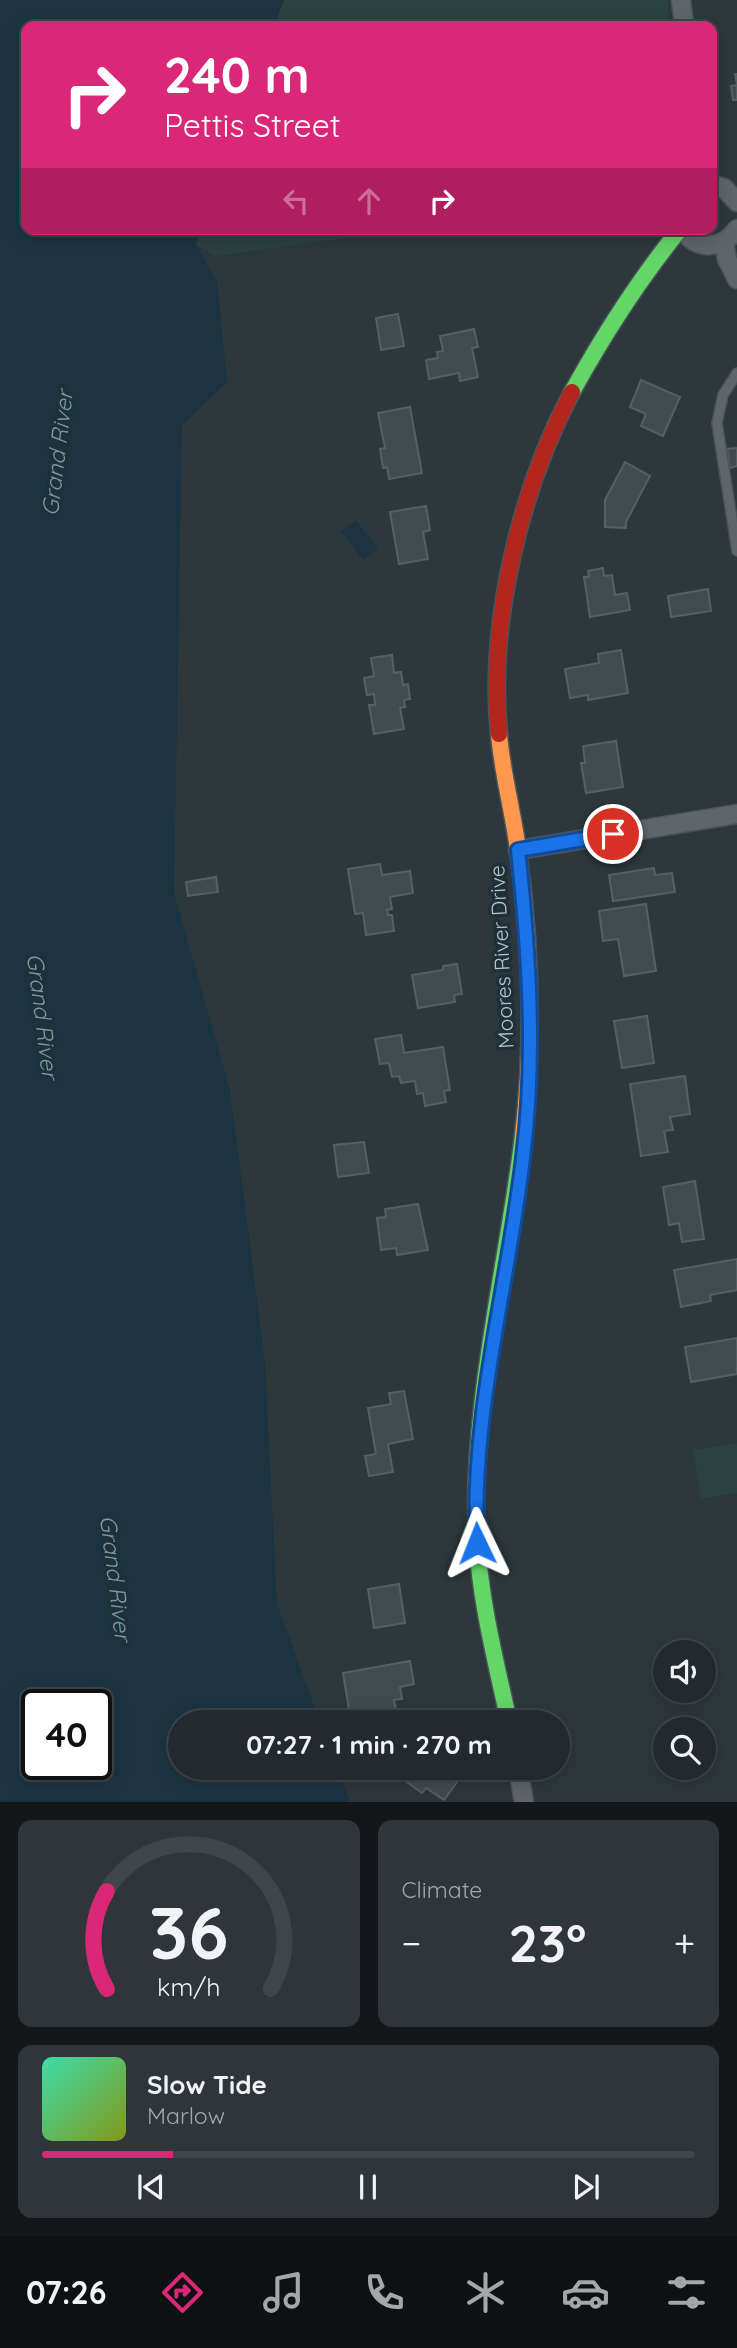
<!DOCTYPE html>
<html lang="en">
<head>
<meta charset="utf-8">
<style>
  :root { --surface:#222a2e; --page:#2e363a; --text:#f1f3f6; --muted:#a2a7aa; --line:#3f464a; --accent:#db2777 }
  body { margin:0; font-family:Quicksand,sans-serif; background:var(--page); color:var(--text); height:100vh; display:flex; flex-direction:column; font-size:26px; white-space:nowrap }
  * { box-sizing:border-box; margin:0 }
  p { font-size:23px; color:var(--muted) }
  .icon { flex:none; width:38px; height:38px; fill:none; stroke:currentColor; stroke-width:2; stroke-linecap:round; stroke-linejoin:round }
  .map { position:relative; height:1802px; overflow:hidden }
  .panel { display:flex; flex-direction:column; gap:18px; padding:18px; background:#131719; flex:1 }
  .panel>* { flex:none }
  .hud { position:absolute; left:21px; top:21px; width:696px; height:214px; border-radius:14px; box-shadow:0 4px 18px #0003,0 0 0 2px var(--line); background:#db2777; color:#fff; overflow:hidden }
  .controls { position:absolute; left:653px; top:1640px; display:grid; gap:14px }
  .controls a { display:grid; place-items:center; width:63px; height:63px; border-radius:50%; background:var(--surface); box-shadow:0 4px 18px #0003,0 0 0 2px var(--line); font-size:35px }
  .speed { position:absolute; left:21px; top:1689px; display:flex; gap:14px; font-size:35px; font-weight:700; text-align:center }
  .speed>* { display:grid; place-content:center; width:91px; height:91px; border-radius:50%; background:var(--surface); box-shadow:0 4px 18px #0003,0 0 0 2px var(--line); line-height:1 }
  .speed .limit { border:4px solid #111; border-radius:10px; background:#fff; color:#111 }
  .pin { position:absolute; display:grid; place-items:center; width:60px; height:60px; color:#fff; margin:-30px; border:4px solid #fff; border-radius:50%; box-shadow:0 2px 7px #0007 }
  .me { position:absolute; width:77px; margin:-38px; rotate:358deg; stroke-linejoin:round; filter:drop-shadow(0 0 5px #0008) }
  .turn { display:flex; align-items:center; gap:24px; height:147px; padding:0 28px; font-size:32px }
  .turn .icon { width:91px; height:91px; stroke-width:2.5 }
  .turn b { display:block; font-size:49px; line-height:60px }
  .lanes { display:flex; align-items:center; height:66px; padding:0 28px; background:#0003; justify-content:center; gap:35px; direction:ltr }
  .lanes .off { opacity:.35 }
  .big { font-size:52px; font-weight:700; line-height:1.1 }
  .panel .card { flex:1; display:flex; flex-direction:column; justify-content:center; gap:10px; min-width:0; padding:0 24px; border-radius:14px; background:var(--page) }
  .panel .dial { align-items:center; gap:0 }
  .dial svg { height:182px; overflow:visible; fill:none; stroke:var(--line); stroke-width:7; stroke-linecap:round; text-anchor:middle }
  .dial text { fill:var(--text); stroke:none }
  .song { display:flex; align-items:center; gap:21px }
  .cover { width:84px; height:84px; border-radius:10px; background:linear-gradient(135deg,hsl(160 70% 55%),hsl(70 70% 35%)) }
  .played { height:7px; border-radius:4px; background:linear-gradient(90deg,var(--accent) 20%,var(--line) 20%) }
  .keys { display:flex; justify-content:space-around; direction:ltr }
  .heat { display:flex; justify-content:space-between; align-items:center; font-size:38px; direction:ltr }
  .panel .tiles { flex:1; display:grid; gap:18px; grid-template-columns:1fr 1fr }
  .card:last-child { grid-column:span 2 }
  .trip { position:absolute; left:168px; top:1710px; width:402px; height:70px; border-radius:35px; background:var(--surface); box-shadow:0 4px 18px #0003,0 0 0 2px var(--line); font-weight:700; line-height:70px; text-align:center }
  .tabs { display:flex; height:112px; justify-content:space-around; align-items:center; background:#0e1112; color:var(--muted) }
  .tabs .icon { width:49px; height:49px }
  .tabs .active { color:var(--accent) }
  .tabs b { font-size:32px; color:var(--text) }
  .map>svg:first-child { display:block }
</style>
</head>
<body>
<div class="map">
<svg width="737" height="1802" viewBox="0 0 737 1802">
  <rect width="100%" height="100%" fill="#2d383d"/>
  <g fill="#2a4240">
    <polygon points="283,0 667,0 670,26 272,26"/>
    <polygon points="201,229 413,229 216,256 196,245"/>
    <polygon points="737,1443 737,1493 701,1499 693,1450"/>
  </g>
  <g fill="#1c3442" fill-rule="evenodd">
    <path d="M0 0H284L274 26H26V229H200L195 243 217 281 227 382 182 425 174 893 230 1090 265 1362 277 1604 320 1722H180V1768H337L350 1802H0ZM37 1704H96V1764H37Z"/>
    <polygon points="356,520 378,549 363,560 341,531"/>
  </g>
  <g fill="#424c50" stroke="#565f64" stroke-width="2">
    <polygon points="735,74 737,74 737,100 733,100 731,86 737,85"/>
    <polygon points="398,314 404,346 381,350 376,318"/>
    <polygon points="474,329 478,347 472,348 478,377 460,381 459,373 429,379 426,360 438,358 437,352 443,351 440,336"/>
    <polygon points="641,380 680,397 663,436 641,426 646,414 630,407"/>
    <polygon points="410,407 422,473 389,479 387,467 383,468 380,449 385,448 378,413"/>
    <polygon points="737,448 737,466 730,468 727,449"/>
    <polygon points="625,462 650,476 626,522 626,528 605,527 605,500"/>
    <polygon points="426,506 430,530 423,532 428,559 399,564 390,512"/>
    <polygon points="603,568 604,576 612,575 615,595 627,593 630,610 590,617 584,577 589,577 588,571"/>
    <polygon points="708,589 711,611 671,617 668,596"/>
    <polygon points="621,650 628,693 588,700 588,695 570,698 565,669 599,663 598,654"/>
    <polygon points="392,655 394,673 401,672 403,685 408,684 410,699 404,700 405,707 400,708 404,729 374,734 369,705 375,705 374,694 367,695 364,678 374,676 371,658"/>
    <polygon points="616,741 623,787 586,793 581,763 585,763 583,746"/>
    <polygon points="380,864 382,875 410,871 413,893 390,897 392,909 387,910 388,915 392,915 394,931 366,935 363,913 355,914 348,869"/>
    <polygon points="654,868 655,875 672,873 675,892 613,901 609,875"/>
    <polygon points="216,877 218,892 188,896 186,882"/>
    <polygon points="646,904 656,971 624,976 618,939 603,941 599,911"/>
    <polygon points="457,964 462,994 454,995 455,1002 418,1008 412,975 443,970 443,966"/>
    <polygon points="647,1016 654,1063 622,1068 614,1021"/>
    <polygon points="401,1035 404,1053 443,1047 450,1090 444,1091 446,1102 425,1106 423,1093 417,1094 415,1081 401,1083 399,1076 392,1077 389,1063 380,1064 375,1039"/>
    <polygon points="685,1076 690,1114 670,1117 673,1130 664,1131 668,1152 641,1156 630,1084"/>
    <polygon points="364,1142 369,1173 338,1177 334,1145"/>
    <polygon points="695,1181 704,1239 682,1242 679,1223 669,1225 663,1187"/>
    <polygon points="418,1204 428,1250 397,1255 396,1248 381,1250 377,1218 386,1217 385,1209"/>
    <polygon points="737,1259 737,1290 710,1295 711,1301 681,1307 674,1270"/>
    <polygon points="737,1338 737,1374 691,1382 685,1347"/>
    <polygon points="404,1391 413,1439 388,1444 393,1472 369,1476 365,1456 376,1454 368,1408 391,1404 389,1393"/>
    <polygon points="399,1584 405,1623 374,1628 368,1589"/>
    <polygon points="410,1661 414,1684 400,1687 402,1699 394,1700 397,1715 351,1722 343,1673"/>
    <polygon points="379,1768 463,1768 466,1770 444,1800 426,1788 422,1793 394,1773 381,1776"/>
  </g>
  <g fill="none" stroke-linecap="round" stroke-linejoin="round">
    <g stroke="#4b5459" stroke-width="12">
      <polyline id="lane" points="737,373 723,395 717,423 737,551"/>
    </g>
    <g stroke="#4b5459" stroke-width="21">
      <g id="street">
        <polyline points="681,0 684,26"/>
        <polyline points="712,185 724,188 737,202"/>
        <path d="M682 229C697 251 722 250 737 229"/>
        <polyline points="724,242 727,259 737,279"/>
        <polyline points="518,850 737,814"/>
        <polyline points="518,1768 524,1802"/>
      </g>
    </g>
    <g stroke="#4b5459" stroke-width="19">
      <g id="fast">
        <path d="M572 392C604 334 638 281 680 229"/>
        <path d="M509 1722C496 1662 480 1601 477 1540 470 1404 507 1268 523 1135"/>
      </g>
    </g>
    <g stroke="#4b5459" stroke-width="19">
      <path id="slow" d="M499 734C502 773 513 811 518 850 531 945 534 1040 523 1135"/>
    </g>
    <g stroke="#4b5459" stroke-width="19">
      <path id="jam" d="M499 734C488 623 520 490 572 392"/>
    </g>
    <use href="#lane" stroke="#5e666a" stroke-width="9"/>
    <use href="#street" stroke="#5e666a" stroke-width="18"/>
    <use href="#fast" stroke="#63d668" stroke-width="16"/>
    <use href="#slow" stroke="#ff974d" stroke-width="16"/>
    <use href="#jam" stroke="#b3261e" stroke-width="16"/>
  </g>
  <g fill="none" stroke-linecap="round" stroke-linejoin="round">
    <g stroke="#114b97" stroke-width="18">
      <path id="route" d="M477 1543C471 1413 508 1287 523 1158 536 1056 529 952 518 850L613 834"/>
    </g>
    <use href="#route" stroke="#1a73e8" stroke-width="12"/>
  </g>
  <g text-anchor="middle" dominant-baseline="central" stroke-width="7" stroke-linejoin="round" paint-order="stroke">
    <g font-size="21" fill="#b9c5cc" stroke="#203038">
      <text transform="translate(501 957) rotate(-93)">Moores River Drive</text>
    </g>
    <g font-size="23" font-style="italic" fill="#7399ab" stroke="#203038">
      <text transform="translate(57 453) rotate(-83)">Grand River</text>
      <text transform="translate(43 1016) rotate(83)">Grand River</text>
      <text transform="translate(116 1578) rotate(83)">Grand River</text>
    </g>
  </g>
</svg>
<div class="controls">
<a><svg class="icon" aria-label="sound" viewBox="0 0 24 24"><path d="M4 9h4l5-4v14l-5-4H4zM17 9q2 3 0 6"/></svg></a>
<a><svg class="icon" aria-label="search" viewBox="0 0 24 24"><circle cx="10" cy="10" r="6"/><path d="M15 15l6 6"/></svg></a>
</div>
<div class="speed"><div class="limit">40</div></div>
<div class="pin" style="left:613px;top:834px;background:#d93025"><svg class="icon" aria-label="arrive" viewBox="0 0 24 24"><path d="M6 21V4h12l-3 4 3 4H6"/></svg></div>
<svg class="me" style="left:477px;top:1543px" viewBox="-20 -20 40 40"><path d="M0-17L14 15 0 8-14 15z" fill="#1a73e8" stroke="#fff" stroke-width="4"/></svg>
<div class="trip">07:27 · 1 min · 270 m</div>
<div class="hud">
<div class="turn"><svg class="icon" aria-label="right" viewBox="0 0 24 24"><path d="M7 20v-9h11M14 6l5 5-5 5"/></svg><div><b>240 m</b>Pettis Street</div></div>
<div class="lanes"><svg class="icon off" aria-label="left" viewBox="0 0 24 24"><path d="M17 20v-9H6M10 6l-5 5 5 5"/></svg><svg class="icon off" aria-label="ahead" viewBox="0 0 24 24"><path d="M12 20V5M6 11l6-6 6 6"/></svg><svg class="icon" aria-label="right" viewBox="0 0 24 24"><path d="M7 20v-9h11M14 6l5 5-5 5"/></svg></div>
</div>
</div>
<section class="panel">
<div class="tiles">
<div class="card dial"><svg viewBox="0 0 100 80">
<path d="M14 69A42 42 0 1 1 86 69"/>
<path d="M14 69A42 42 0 0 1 14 26" stroke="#db2777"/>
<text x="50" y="56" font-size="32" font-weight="700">36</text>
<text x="50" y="72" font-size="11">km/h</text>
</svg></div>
<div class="card"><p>Climate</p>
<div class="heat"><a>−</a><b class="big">23°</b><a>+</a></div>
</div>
<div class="card">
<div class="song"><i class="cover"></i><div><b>Slow Tide</b><p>Marlow</p></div></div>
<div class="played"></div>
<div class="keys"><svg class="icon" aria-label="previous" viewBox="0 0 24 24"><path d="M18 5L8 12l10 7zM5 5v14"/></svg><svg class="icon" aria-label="pause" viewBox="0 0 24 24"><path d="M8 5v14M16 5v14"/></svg><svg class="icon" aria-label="next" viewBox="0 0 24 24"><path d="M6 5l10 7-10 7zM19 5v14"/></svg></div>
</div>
</div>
</section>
<nav class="tabs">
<b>07:26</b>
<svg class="icon active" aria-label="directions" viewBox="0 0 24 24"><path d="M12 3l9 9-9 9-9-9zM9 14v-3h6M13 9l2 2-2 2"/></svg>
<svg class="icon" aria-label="music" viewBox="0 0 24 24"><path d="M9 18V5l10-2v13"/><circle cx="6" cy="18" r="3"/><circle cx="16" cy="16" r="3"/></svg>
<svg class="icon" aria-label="phone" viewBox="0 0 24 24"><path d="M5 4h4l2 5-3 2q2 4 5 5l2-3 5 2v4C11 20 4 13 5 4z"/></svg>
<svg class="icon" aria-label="climate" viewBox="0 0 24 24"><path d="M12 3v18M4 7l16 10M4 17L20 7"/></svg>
<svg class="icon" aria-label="car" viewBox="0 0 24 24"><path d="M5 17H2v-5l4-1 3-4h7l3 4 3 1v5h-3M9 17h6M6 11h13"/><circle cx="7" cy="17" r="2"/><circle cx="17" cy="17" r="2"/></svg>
<svg class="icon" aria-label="filters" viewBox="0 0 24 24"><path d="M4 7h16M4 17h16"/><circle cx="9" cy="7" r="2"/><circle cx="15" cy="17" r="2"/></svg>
</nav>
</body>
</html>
